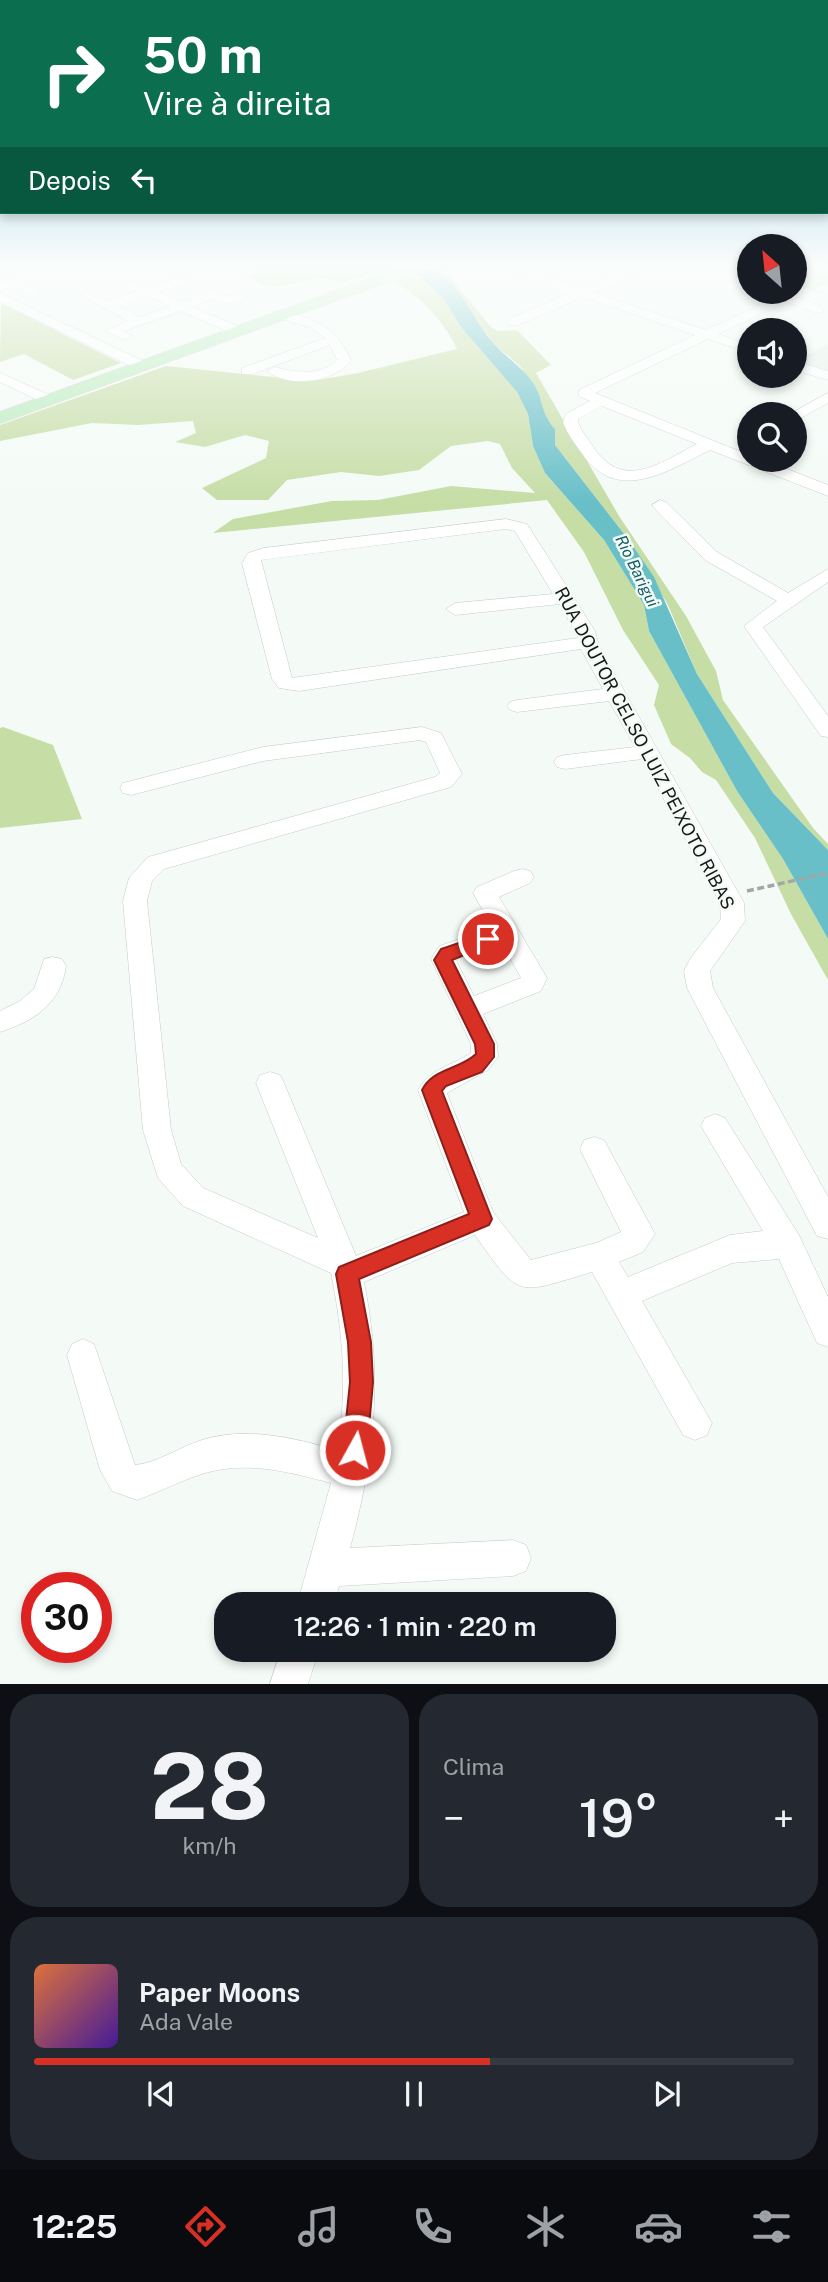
<!DOCTYPE html>
<html lang="pt">
<head>
<meta charset="utf-8">
<style>
  :root { --surface:#171b24; --page:#242831; --text:#f1f3f6; --muted:#9ea1a6; --line:#363941; --accent:#d93025 }
  body { margin:0; font-family:"Public Sans",sans-serif; background:var(--page); color:var(--text); height:100vh; display:flex; flex-direction:column; font-size:26px; white-space:nowrap }
  * { box-sizing:border-box; margin:0 }
  p { font-size:23px; color:var(--muted) }
  .icon { flex:none; width:38px; height:38px; fill:none; stroke:currentColor; stroke-width:2; stroke-linecap:round; stroke-linejoin:round }
  .map { position:relative; height:1684px; overflow:hidden }
  .panel { display:flex; flex-direction:column; gap:10px; padding:10px; background:#0d0f14; flex:1 }
  .panel>* { flex:none }
  .banner { position:absolute; left:0px; top:0px; width:830px; height:214px; box-shadow:0 4px 10px #0003; background:#0b6e4f; color:#fff; overflow:hidden }
  .needle { width:46px; rotate:333deg }
  .tools { position:absolute; left:737px; top:234px; display:grid; gap:14px }
  .tools a { display:grid; place-items:center; width:70px; height:70px; border-radius:50%; background:var(--surface); box-shadow:0 4px 10px #0003; font-size:35px }
  .speed { position:absolute; left:21px; top:1572px; display:flex; gap:14px; font-size:35px; font-weight:700; text-align:center }
  .speed>* { display:grid; place-content:center; width:91px; height:91px; border-radius:50%; background:var(--surface); box-shadow:0 4px 10px #0003; line-height:1 }
  .speed .limit { border:10px solid #d22; background:#fff; color:#111 }
  .pin { position:absolute; display:grid; place-items:center; width:60px; height:60px; color:#fff; margin:-30px; border:4px solid #fff; border-radius:50%; box-shadow:0 2px 7px #0007 }
  .me { position:absolute; width:77px; margin:-38px; rotate:7deg; stroke-linejoin:round; filter:drop-shadow(0 0 5px #0008) }
  .turn { display:flex; align-items:center; gap:24px; height:147px; padding:0 28px; font-size:32px }
  .turn .icon { width:91px; height:91px; stroke-width:2.5 }
  .turn b { display:block; font-size:49px; line-height:60px }
  .then { display:flex; align-items:center; height:66px; padding:0 28px; background:#0003; gap:14px; font-size:26px }
  .big { font-size:52px; font-weight:600; line-height:1.1 }
  .panel .card { flex:1; display:flex; flex-direction:column; justify-content:center; gap:10px; min-width:0; padding:0 24px; border-radius:28px; background:var(--page) }
  .panel .dial { align-items:center; gap:0 }
  .dial b { font-size:91px; line-height:1 }
  .song { display:flex; align-items:center; gap:21px }
  .cover { width:84px; height:84px; border-radius:10px; background:linear-gradient(135deg,hsl(20 70% 55%),hsl(260 70% 35%)) }
  .played { height:7px; border-radius:4px; background:linear-gradient(90deg,var(--accent) 60%,var(--line) 60%) }
  .keys { display:flex; justify-content:space-around; direction:ltr }
  .heat { display:flex; justify-content:space-between; align-items:center; font-size:38px; direction:ltr }
  .panel .tiles { flex:1; display:grid; gap:10px; grid-template-columns:1fr 1fr }
  .card:last-child { grid-column:span 2 }
  .trip { position:absolute; left:214px; top:1592px; width:402px; height:70px; border-radius:28px; background:var(--surface); box-shadow:0 4px 10px #0003; font-weight:600; line-height:70px; text-align:center }
  .tab-bar { display:flex; height:112px; justify-content:space-around; align-items:center; background:#090b0e; color:var(--muted) }
  .tab-bar .icon { width:49px; height:49px }
  .tab-bar .selected { color:var(--accent) }
  .tab-bar b { font-size:32px; color:var(--text) }
  .map>svg:first-child { display:block }
</style>
</head>
<body>
<div class="map">
<svg width="828" height="1684" viewBox="0 0 828 1684">
  <rect width="100%" height="100%" fill="#f4fbf7"/>
  <polygon fill="#e3f2ea" points="828,345 828,372 796,361 828,344"/>
  <g fill="#c6dda6">
    <path d="M265 266H396L397 267 339 283C316 271 292 289 267 286 260 285 253 280 247 277Z"/>
    <polygon points="441,266 490,326 497,331 517,330 551,365 536,373 619,516 686,616 716,671 723,700 813,828 828,844 828,850 773,793 697,674 668,605 628,539 555,445 555,429 544,416 536,389 520,366 494,344 460,295 431,269"/>
    <path d="M407 276 424 280 443 298 461 327 517 392 528 414 533 446 545 473 604 540 644 605 649 631 737 791 783 859 828 939V980L791 914 755 838 716 780 702 772 690 758 671 744 654 705 659 685 623 630 584 552 547 500 213 533 233 519 332 501 378 500 451 486 535 493 512 468 500 444 488 441 451 446 419 470 379 476 341 472 287 480 268 500H217L202 488 266 458 269 441 245 435 205 447 175 442 196 433 193 421 138 425 92 423 0 441V425L166 366 312 381 358 373 457 349C446 324 419 294 394 282Z"/>
    <polygon points="1,303 121,363 73,380 24,354 0,362"/>
    <polygon points="3,727 53,745 82,819 0,828 0,728"/>
  </g>
  <path fill="#68bfc8" d="M407 266C413 266 423 264 428 267 460 280 473 320 494 344 508 359 524 368 535 386 544 402 540 412 555 429V445L628 539 654 577 697 674 773 793 828 850V939L783 859 737 791 649 631 644 605 604 540 545 473 533 446 528 414 517 392 461 327 443 298Z"/>
  <g fill="none" stroke-linecap="round" stroke-linejoin="round">
    <g stroke="#c4cbc8" stroke-width="1">
      <g id="minor">
        <path d="M496 266H514L582 289 637 266H653L594 293 706 330 787 292H794V289L812 281 828 286V294L813 289 796 297 822 306V312H814L786 302 718 334 749 345V353L708 339 595 393 749 455V460H764L828 485V496L710 450C668 471 618 504 583 455 576 445 567 434 563 422L566 414 590 401 579 396V390L695 335 583 297 518 325H508V319L571 293ZM602 406 697 444C658 464 622 492 592 445 587 437 581 431 578 422V419Z"/>
        <path d="M181 277 187 281 185 284 159 292 182 302 213 291 227 296 245 293V299L226 304 213 299 192 307 243 328V334H233L181 311 124 331 132 336 125 340 105 331 128 321 80 295 86 291 108 301 136 291 128 288V282H136L148 288ZM147 296 170 306 140 317 118 306Z"/>
        <polygon points="14,279 37,290 39,293 33,297 12,287 0,290 0,282"/>
        <polygon points="0,293 147,363 149,366 147,369 137,369 0,302"/>
        <path d="M284 311C316 319 338 329 351 361 334 382 289 389 267 371L274 367C295 372 320 377 337 360L330 345 252 374H242V368L325 338 309 327 279 318V312Z"/>
        <polygon points="794,361 828,371 828,380 794,370"/>
        <polygon points="0,373 54,397 56,400 49,404 44,403 0,382"/>
        <polygon points="828,393 828,403 799,419 794,420 794,415 788,415"/>
        <polygon points="660,500 666,502 717,552 788,593 828,569 828,582 763,627 828,716 828,737 821,736 744,626 777,601 705,560 654,508 652,505"/>
        <path d="M506 519 527 524 595 631 599 646 744 903 745 921 710 971 713 988 828 1197V1239L817 1236 687 988 684 971 690 959 721 919 720 903 642 759 565 769 557 767 554 762 557 757 565 755 635 747 609 701 517 712 510 710 507 706 510 702 517 700 603 689 581 649 299 691 279 688 272 679 242 563 248 553 264 548ZM506 529 515 531 553 594 455 603 446 609 455 615 560 604 578 638 292 678 261 560Z"/>
        <path d="M422 727 441 733 462 774 451 787 164 869 152 881 147 901 171 1130 181 1164 203 1188 318 1238 256 1083 260 1075 270 1072 280 1075 284 1083 356 1256 464 1212 418 1090C429 1069 453 1065 471 1053V1044L431 959 439 946 493 928 473 893 477 887 514 871 522 869 530 871 534 877 530 883 499 897 547 978 541 991 483 1014 497 1044 498 1057 488 1070 447 1093 493 1212 531 1260 596 1243 621 1232 580 1149 584 1140 594 1137 604 1140 655 1234 643 1252 619 1262 628 1277 730 1235 763 1231 701 1126 705 1118 715 1114 725 1118 799 1235 828 1297V1347L817 1343 779 1259 732 1263 642 1301 712 1423 707 1435 695 1440 683 1435 592 1272C517 1294 521 1301 475 1235L364 1282C383 1376 375 1456 350 1548L513 1540 526 1545 531 1558 526 1571 513 1576 339 1586 334 1605H297L331 1483C293 1473 253 1462 213 1471 187 1477 162 1491 137 1500L112 1491 100 1470 67 1355 72 1344 83 1339 94 1344 135 1465C157 1463 180 1447 202 1440 247 1426 293 1438 337 1450 348 1391 343 1332 331 1273L183 1206 158 1178 143 1130 123 901 129 878 148 857 435 777 440 773 426 742 420 740 263 761 131 795 123 793 120 788 123 783 263 747ZM502 944 521 978 474 996 456 960Z"/>
        <path d="M53 957 62 959 66 966C61 1004 34 1021 0 1032V1011L20 1001 34 989 44 959Z"/>
        <polygon points="281,1650 319,1650 308,1684 270,1684"/>
      </g>
    </g>
    <g stroke="#d5d6d5" stroke-width="2">
      <g id="major">
        <polygon points="404,266 425,266 423,269 0,423 0,412"/>
        <polygon points="828,274 828,283 812,290 794,285 794,276 811,280"/>
      </g>
    </g>
    <polyline stroke="#a2a7a5" stroke-width="3.5" stroke-dasharray="7 3.5" stroke-linecap="butt" points="747,891 828,873"/>
    <use href="#minor" fill="#fff" fill-rule="evenodd"/>
    <use href="#major" fill="#b8ecbb" fill-rule="evenodd"/>
  </g>
  <linearGradient id="sky" x2="0" y2="1"><stop stop-color="#75b8db"/><stop offset="0.53" stop-color="#fafdfb"/><stop offset="1" stop-color="#fafdfb" stop-opacity="0"/></linearGradient>
  <rect width="828" height="502" fill="url(#sky)"/>
  <path fill="#d93025" stroke="#8d1f18" stroke-width="2" d="M488 933 494 934 497 939 494 943 452 960 494 1044V1057L482 1072 446 1086 442 1091 492 1219 489 1225 359 1279 371 1342 373 1382 367 1450 364 1458 355 1462 347 1458 343 1450 350 1382 348 1342 336 1274 339 1267 469 1214 422 1090C433 1068 459 1070 476 1054L475 1044 434 960 441 949Z"/>
  <g text-anchor="middle" dominant-baseline="central" stroke-width="5" stroke-linejoin="round" paint-order="stroke">
    <g font-size="16" font-style="italic" fill="#165f66" stroke="#f4fbf7">
      <text transform="translate(637 571) rotate(64)">Rio Barigui</text>
    </g>
    <g font-size="18" fill="#171918" stroke="#f4fbf7">
      <text transform="translate(645 748) rotate(62)">RUA DOUTOR CELSO LUIZ PEIXOTO RIBAS</text>
    </g>
  </g>
</svg>
<div class="tools">
<a><svg class="needle" viewBox="-14 -14 28 28"><path d="M0-13l5 13h-10z" fill="#e53935"/><path d="M0 13l5-13h-10z" fill="#9ea1a6"/></svg></a>
<a><svg class="icon" aria-label="sound" viewBox="0 0 24 24"><path d="M4 9h4l5-4v14l-5-4H4zM17 9q2 3 0 6"/></svg></a>
<a><svg class="icon" aria-label="search" viewBox="0 0 24 24"><circle cx="10" cy="10" r="6"/><path d="M15 15l6 6"/></svg></a>
</div>
<div class="speed"><div class="limit">30</div></div>
<div class="pin" style="left:488px;top:939px;background:#d93025"><svg class="icon" aria-label="arrive" viewBox="0 0 24 24"><path d="M6 21V4h12l-3 4 3 4H6"/></svg></div>
<svg class="me" style="left:355px;top:1450px" viewBox="-20 -20 40 40"><circle r="17" fill="#d93025" stroke="#fff" stroke-width="3"/><path d="M0-11L8 9 0 5-8 9z" fill="#fff"/></svg>
<div class="trip">12:26 · 1 min · 220 m</div>
<div class="banner">
<div class="turn"><svg class="icon" aria-label="right" viewBox="0 0 24 24"><path d="M7 20v-9h11M14 6l5 5-5 5"/></svg><div><b>50 m</b>Vire à direita</div></div>
<div class="then">Depois<svg class="icon" aria-label="left" viewBox="0 0 24 24"><path d="M17 20v-9H6M10 6l-5 5 5 5"/></svg></div>
</div>
</div>
<section class="panel">
<div class="tiles">
<div class="card dial"><b>28</b><p>km/h</p></div>
<div class="card"><p>Clima</p>
<div class="heat"><a>−</a><b class="big">19°</b><a>+</a></div>
</div>
<div class="card">
<div class="song"><i class="cover"></i><div><b>Paper Moons</b><p>Ada Vale</p></div></div>
<div class="played"></div>
<div class="keys"><svg class="icon" aria-label="previous" viewBox="0 0 24 24"><path d="M18 5L8 12l10 7zM5 5v14"/></svg><svg class="icon" aria-label="pause" viewBox="0 0 24 24"><path d="M8 5v14M16 5v14"/></svg><svg class="icon" aria-label="next" viewBox="0 0 24 24"><path d="M6 5l10 7-10 7zM19 5v14"/></svg></div>
</div>
</div>
</section>
<nav class="tab-bar">
<b>12:25</b>
<svg class="icon selected" aria-label="directions" viewBox="0 0 24 24"><path d="M12 3l9 9-9 9-9-9zM9 14v-3h6M13 9l2 2-2 2"/></svg>
<svg class="icon" aria-label="music" viewBox="0 0 24 24"><path d="M9 18V5l10-2v13"/><circle cx="6" cy="18" r="3"/><circle cx="16" cy="16" r="3"/></svg>
<svg class="icon" aria-label="phone" viewBox="0 0 24 24"><path d="M5 4h4l2 5-3 2q2 4 5 5l2-3 5 2v4C11 20 4 13 5 4z"/></svg>
<svg class="icon" aria-label="climate" viewBox="0 0 24 24"><path d="M12 3v18M4 7l16 10M4 17L20 7"/></svg>
<svg class="icon" aria-label="car" viewBox="0 0 24 24"><path d="M5 17H2v-5l4-1 3-4h7l3 4 3 1v5h-3M9 17h6M6 11h13"/><circle cx="7" cy="17" r="2"/><circle cx="17" cy="17" r="2"/></svg>
<svg class="icon" aria-label="filters" viewBox="0 0 24 24"><path d="M4 7h16M4 17h16"/><circle cx="9" cy="7" r="2"/><circle cx="15" cy="17" r="2"/></svg>
</nav>
</body>
</html>
